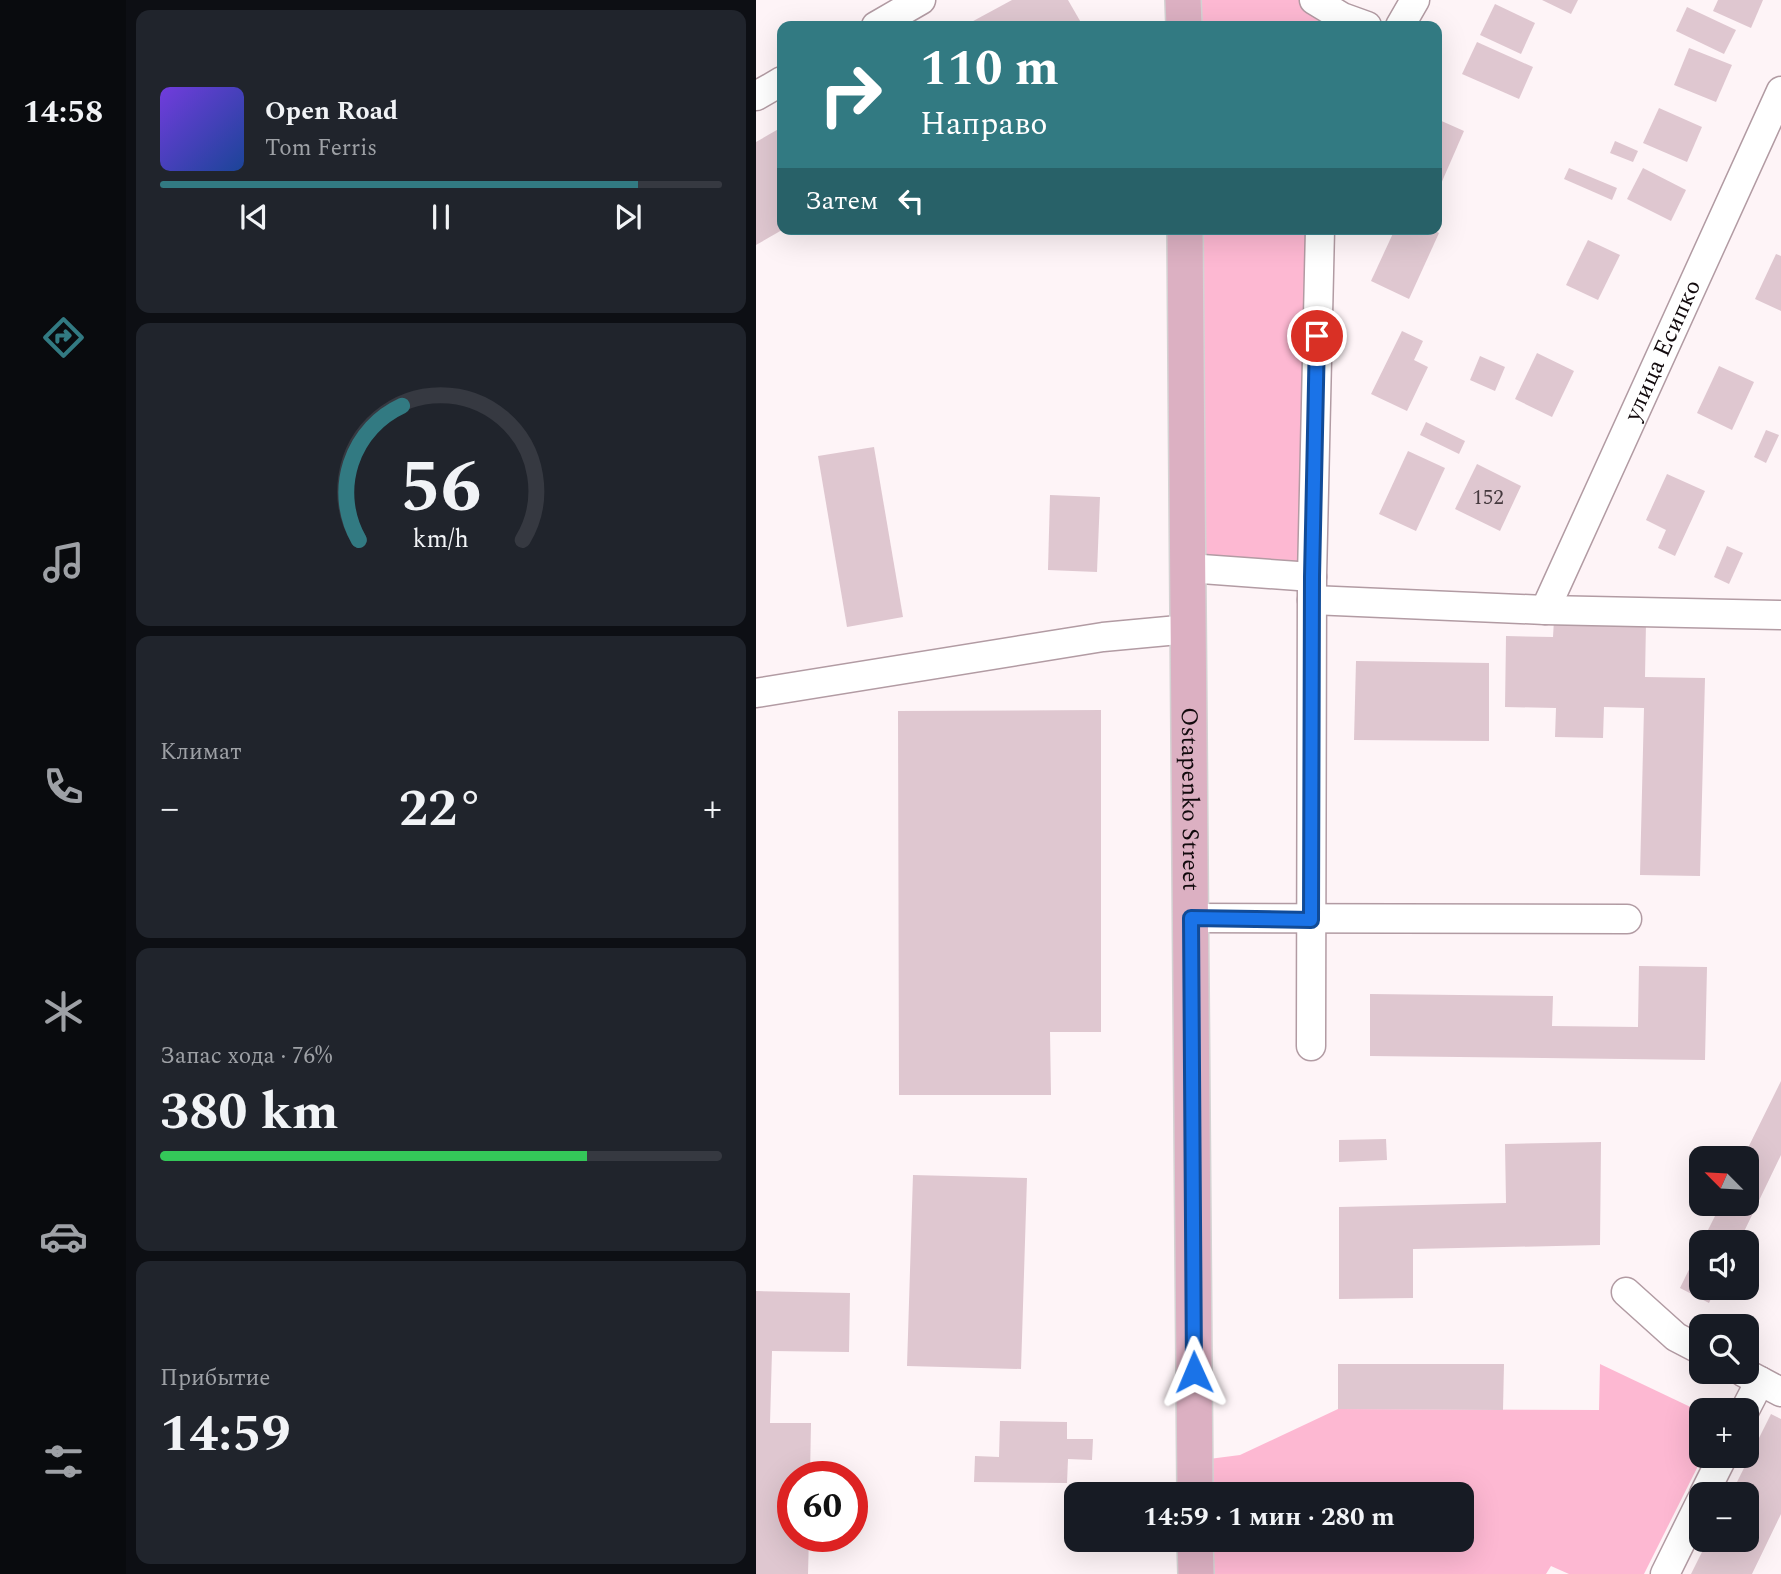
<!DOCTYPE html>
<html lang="ru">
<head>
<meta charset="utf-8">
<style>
  :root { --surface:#171b24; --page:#20242c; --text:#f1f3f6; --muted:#9ea1a6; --line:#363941; --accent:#327a82 }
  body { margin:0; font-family:Spectral,serif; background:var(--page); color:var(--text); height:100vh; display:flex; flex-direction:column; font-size:26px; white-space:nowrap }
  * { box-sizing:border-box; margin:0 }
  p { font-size:23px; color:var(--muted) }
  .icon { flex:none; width:38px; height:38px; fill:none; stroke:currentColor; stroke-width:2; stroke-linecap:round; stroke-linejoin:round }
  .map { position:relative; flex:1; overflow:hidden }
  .panel { display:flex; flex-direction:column; gap:10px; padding:10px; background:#0d0f14; width:630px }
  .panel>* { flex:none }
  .hud { position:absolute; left:21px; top:21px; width:665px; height:214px; border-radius:14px; box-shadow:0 7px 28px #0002; background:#327a82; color:#fff; overflow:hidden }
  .needle { width:46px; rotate:294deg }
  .controls { position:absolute; left:933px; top:1146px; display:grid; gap:14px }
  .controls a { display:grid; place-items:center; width:70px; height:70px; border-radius:14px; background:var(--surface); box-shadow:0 7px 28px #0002; font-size:35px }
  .speed { position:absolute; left:21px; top:1461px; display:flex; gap:14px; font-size:35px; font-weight:700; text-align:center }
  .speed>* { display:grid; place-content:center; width:91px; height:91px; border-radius:50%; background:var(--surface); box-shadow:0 7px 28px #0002; line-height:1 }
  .speed .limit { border:10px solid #d22; background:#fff; color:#111 }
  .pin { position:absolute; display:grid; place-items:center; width:60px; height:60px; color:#fff; margin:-30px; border:4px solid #fff; border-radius:50%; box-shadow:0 2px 7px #0007 }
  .me { position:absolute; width:77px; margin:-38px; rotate:359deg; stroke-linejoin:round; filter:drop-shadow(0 0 5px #0008) }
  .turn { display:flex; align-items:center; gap:24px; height:147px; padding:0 28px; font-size:32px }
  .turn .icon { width:91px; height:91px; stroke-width:2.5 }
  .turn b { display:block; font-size:49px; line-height:60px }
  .then { display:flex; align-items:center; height:66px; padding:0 28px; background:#0003; gap:14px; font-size:26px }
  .big { font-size:52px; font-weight:700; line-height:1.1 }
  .panel .tile { flex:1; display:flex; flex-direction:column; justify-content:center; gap:10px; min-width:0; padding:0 24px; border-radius:14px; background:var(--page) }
  .panel .dial { align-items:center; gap:0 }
  .dial svg { height:182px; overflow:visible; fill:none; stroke:var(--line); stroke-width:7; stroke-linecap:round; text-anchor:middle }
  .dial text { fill:var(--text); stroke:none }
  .song { display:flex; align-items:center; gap:21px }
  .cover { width:84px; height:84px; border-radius:10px; background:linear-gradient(135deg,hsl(260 70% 55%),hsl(220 70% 35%)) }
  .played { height:7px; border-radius:4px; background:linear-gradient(90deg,var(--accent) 85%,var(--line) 85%) }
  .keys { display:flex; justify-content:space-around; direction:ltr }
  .heat { display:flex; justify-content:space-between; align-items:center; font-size:38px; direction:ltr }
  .charge { height:10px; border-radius:5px; background:linear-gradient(90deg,#34c759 76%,var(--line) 0) }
  .trip { position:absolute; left:308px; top:1482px; width:410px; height:70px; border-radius:14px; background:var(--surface); box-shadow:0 7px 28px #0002; font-weight:700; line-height:70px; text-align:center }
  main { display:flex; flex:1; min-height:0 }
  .dock { display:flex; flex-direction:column; width:126px; justify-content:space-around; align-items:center; background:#090b0e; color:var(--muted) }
  .dock .icon { width:49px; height:49px }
  .dock .selected { color:var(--accent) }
  .dock b { font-size:32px; color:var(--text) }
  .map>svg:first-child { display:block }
</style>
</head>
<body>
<main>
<nav class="dock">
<b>14:58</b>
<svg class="icon selected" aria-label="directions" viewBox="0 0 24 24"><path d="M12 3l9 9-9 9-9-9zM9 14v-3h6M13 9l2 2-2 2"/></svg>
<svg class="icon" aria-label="music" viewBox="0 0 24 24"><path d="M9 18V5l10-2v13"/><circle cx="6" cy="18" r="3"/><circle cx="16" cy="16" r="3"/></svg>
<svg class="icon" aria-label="phone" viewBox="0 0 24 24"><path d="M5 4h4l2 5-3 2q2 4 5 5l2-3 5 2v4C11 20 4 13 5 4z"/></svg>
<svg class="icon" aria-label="climate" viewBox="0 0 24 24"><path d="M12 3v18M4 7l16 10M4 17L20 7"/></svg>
<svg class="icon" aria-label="car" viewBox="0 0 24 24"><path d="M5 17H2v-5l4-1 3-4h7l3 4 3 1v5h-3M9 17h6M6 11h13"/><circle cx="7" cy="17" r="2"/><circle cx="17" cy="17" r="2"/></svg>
<svg class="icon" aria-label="filters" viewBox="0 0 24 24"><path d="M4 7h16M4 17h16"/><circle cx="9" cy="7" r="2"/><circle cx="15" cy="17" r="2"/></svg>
</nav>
<section class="panel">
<div class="tile">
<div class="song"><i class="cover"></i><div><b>Open Road</b><p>Tom Ferris</p></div></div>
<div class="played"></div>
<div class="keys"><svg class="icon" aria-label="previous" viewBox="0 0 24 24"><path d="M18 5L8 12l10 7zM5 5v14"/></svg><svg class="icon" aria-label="pause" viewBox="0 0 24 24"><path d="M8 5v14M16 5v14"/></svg><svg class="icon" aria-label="next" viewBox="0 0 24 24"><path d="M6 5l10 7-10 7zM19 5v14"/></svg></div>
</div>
<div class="tile dial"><svg viewBox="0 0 100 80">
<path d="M14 69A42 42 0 1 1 86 69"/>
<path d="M14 69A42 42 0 0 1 33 10" stroke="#327a82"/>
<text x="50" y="56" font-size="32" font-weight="700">56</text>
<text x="50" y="72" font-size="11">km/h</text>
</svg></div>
<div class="tile"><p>Климат</p>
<div class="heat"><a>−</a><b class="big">22°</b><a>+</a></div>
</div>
<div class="tile"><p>Запас хода · 76%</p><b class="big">380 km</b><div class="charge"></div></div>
<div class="tile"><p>Прибытие</p><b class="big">14:59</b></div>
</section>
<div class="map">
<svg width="1025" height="1574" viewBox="0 0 1025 1574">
  <rect width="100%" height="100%" fill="#fef4f7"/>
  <g fill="#fdb8d2">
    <polygon points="427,0 543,0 549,11 570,26 428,26"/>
    <polygon points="429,229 564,229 556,577 432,568"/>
    <polygon points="844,1364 945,1412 947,1456 888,1574 813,1574 795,1566 790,1574 453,1574 453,1540 705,1540 705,1494 453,1494 453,1459 484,1455 582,1409 843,1410"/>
  </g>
  <g fill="#dfc7d0">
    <polygon points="256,0 312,0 327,26 208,26"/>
    <polygon points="786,0 822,0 815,14"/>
    <polygon points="962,0 1007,0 995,28 957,11"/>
    <polygon points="739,4 779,23 765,54 724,35"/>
    <polygon points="931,7 980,30 968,54 920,31"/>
    <polygon points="721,42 777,67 763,99 706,74"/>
    <polygon points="933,48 976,65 960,102 918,85"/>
    <polygon points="903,108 946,127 931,162 887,143"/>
    <polygon points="681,119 708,131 681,193"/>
    <polygon points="26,127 26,230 0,245 0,142"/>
    <polygon points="859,141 882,151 877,162 854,153"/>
    <polygon points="813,168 861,188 856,200 808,179"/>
    <polygon points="887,168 930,190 915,221 871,199"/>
    <polygon points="639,229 675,229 683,233 653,299 615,281"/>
    <polygon points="832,240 864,255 842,300 810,285"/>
    <polygon points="1020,254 1025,256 1025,311 999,299"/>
    <polygon points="646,331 667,341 658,360 672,367 651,411 615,394"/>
    <polygon points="781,353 818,371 796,417 759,399"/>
    <polygon points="724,356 749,367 739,391 714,380"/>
    <polygon points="963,366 998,382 976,430 941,413"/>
    <polygon points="670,422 709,441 703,454 664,435"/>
    <polygon points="1010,430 1023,435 1010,463 998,457"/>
    <polygon points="118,447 147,617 91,627 62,456"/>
    <polygon points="652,451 689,468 660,531 623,514"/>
    <polygon points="721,464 765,486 744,531 699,509"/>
    <polygon points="911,474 949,491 919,556 902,548 910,530 890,520"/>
    <polygon points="294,495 344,497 341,572 292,570"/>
    <polygon points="971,546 987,553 973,584 958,577"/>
    <polygon points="798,620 890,622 889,677 949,678 944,876 884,875 888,708 848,707 847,738 799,737 800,708 749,707 750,636 797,637"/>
    <polygon points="600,661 733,663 733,741 598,740"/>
    <polygon points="345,710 345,1032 294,1032 295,1095 143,1095 142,711"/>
    <polygon points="883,966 951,967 949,1060 614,1056 614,994 797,996 796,1026 882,1027"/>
    <polygon points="1025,1081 1025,1155 983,1242 946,1242 965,1204 990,1204 990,1158 987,1158"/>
    <polygon points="630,1139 631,1160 583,1162 583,1140"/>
    <polygon points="845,1142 844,1245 657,1249 657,1298 583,1299 583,1207 750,1203 749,1144"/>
    <polygon points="157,1175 271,1178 265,1369 151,1366"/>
    <polygon points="945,1245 945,1288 960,1288 953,1303 924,1288"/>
    <polygon points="0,1291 94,1293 93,1352 16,1351 14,1423 55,1423 54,1477 37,1477 37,1536 53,1536 52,1574 0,1574"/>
    <polygon points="582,1364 748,1364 747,1410 582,1409"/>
    <polygon points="1015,1414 1025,1419 1025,1514 996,1574 935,1574 952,1540 990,1540 990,1494 975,1494"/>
    <polygon points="244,1421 311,1422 311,1439 337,1439 336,1460 312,1459 311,1483 218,1482 219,1456 243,1457"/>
  </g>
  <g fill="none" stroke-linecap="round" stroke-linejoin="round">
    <g stroke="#b29ba3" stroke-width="31">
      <g id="minor">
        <polyline points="558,0 586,17 611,26"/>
        <polyline points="120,26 165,0"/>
        <polyline points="644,26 659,0"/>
        <polyline points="0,96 26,81"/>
        <polyline points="432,568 556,577"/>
        <polyline points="556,600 789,610 1025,615"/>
        <path id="s1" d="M789 610 1025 91"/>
        <polyline points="0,693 347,637 433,629"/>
        <polyline points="435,918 871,919"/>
        <polyline points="555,1046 556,577 564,229"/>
        <polyline points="870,1292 920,1337 945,1350"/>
        <polyline points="987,1372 1025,1392"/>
        <polyline points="989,1410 1004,1381"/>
        <polyline points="948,1494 967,1456"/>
        <polyline points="909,1574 945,1501"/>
      </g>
    </g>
    <g stroke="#d4d3d3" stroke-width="38">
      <g id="major">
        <polyline points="427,0 428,26"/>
        <path id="s2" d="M429 229 439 1494"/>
        <polyline points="439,1540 440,1574"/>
      </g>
    </g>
    <use href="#minor" stroke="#fff" stroke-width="28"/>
    <use href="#major" stroke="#dcb0c2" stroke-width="35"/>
  </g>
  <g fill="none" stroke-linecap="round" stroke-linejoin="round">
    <g stroke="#114b97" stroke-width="18">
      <polyline id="route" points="438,1372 435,918 555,920 556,577 561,336"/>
    </g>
    <use href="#route" stroke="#1a73e8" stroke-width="12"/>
  </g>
  <g text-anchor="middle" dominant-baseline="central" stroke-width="7" stroke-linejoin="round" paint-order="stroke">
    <g font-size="21" fill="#45393e">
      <text x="732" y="498">152</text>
    </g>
    <g font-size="24" fill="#120a0d" stroke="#fef4f7">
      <text stroke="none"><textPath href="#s1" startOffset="285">улица Есипко</textPath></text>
      <text stroke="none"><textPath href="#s2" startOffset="570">Ostapenko Street</textPath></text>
    </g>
  </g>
</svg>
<div class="controls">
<a><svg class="needle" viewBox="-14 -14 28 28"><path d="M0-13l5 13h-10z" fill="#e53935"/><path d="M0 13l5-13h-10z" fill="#9ea1a6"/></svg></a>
<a><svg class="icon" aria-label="sound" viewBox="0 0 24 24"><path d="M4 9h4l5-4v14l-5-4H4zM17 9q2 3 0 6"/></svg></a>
<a><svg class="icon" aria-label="search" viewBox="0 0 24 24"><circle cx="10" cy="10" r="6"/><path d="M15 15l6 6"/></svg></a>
<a>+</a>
<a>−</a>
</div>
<div class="speed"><div class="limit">60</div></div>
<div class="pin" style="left:561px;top:336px;background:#d93025"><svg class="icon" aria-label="arrive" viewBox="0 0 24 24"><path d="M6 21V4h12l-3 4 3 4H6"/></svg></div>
<svg class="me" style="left:438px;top:1372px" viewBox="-20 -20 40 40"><path d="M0-17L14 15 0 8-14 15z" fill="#1a73e8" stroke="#fff" stroke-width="4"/></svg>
<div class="trip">14:59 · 1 мин · 280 m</div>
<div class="hud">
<div class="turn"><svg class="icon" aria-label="right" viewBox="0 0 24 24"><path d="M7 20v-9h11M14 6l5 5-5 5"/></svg><div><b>110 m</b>Направо</div></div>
<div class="then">Затем<svg class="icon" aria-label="left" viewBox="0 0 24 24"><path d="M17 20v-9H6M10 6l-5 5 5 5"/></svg></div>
</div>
</div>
</main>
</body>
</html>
